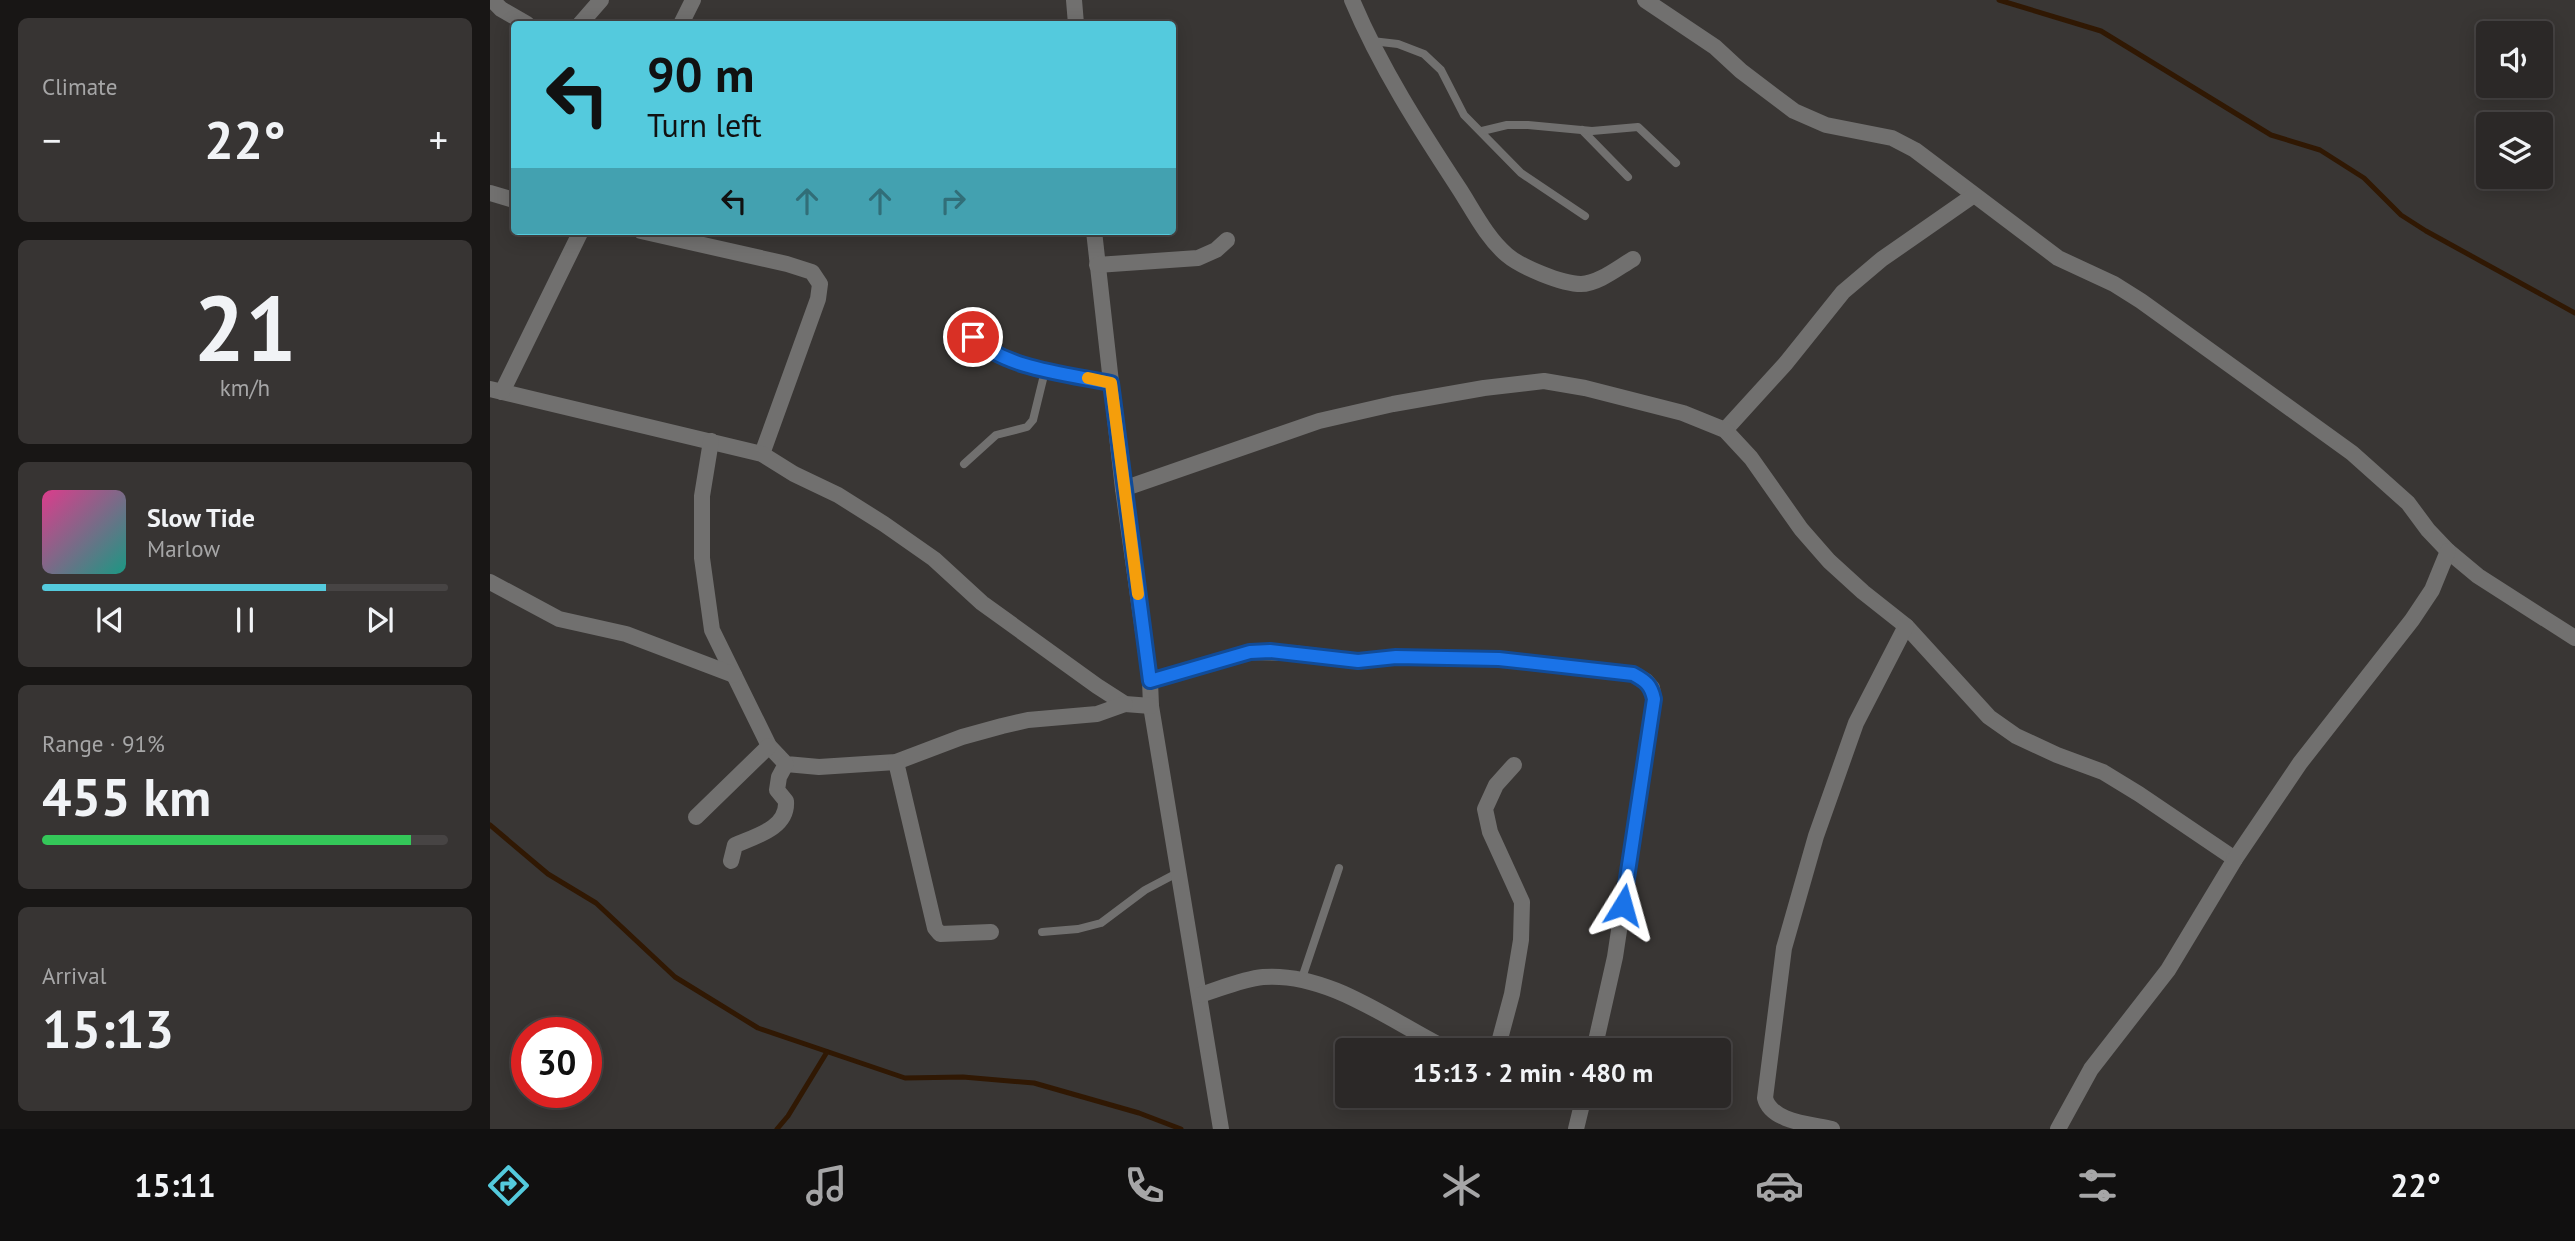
<!DOCTYPE html>
<html lang="en">
<head>
<meta charset="utf-8">
<style>
  :root { --surface:#2b2827; --page:#373433; --text:#f1f3f6; --muted:#a6a6a7; --line:#474444; --accent:#54cadd }
  body { margin:0; font-family:"PT Sans",sans-serif; background:var(--page); color:var(--text); height:100vh; display:flex; flex-direction:column; font-size:26px; white-space:nowrap }
  * { box-sizing:border-box; margin:0 }
  p { font-size:23px; color:var(--muted) }
  .icon { flex:none; width:38px; height:38px; fill:none; stroke:currentColor; stroke-width:2; stroke-linecap:round; stroke-linejoin:round }
  .map { position:relative; flex:1; overflow:hidden }
  .sheet { display:flex; flex-direction:column; gap:18px; padding:18px; background:#181615; width:490px }
  .sheet>* { flex:none }
  .hud { position:absolute; left:21px; top:21px; width:665px; height:214px; border-radius:7px; box-shadow:0 4px 18px #0003,0 0 0 2px var(--line); background:#54cadd; color:#111; overflow:hidden }
  .controls { position:absolute; left:1986px; top:21px; display:grid; gap:14px }
  .controls a { display:grid; place-items:center; width:77px; height:77px; border-radius:7px; background:var(--surface); box-shadow:0 4px 18px #0003,0 0 0 2px var(--line); font-size:35px }
  .speed { position:absolute; left:21px; top:1017px; display:flex; gap:14px; font-size:35px; font-weight:700; text-align:center }
  .speed>* { display:grid; place-content:center; width:91px; height:91px; border-radius:50%; background:var(--surface); box-shadow:0 4px 18px #0003,0 0 0 2px var(--line); line-height:1 }
  .speed .limit { border:10px solid #d22; background:#fff; color:#111 }
  .pin { position:absolute; display:grid; place-items:center; width:60px; height:60px; color:#fff; margin:-30px; border:4px solid #fff; border-radius:50%; box-shadow:0 2px 7px #0007 }
  .me { position:absolute; width:77px; margin:-38px; rotate:8deg; stroke-linejoin:round; filter:drop-shadow(0 0 5px #0008) }
  .turn { display:flex; align-items:center; gap:24px; height:147px; padding:0 21px; font-size:32px }
  .turn .icon { width:91px; height:91px; stroke-width:2.5 }
  .turn b { display:block; font-size:49px; line-height:60px }
  .lanes { display:flex; align-items:center; height:66px; padding:0 21px; background:#0003; justify-content:center; gap:35px; direction:ltr }
  .lanes .off { opacity:.35 }
  .big { font-size:52px; font-weight:700; line-height:1.1 }
  .sheet .card { flex:1; display:flex; flex-direction:column; justify-content:center; gap:10px; min-width:0; padding:0 24px; border-radius:10px; background:var(--page) }
  .sheet .dial { align-items:center; gap:0 }
  .dial b { font-size:91px; line-height:1 }
  .song { display:flex; align-items:center; gap:21px }
  .cover { width:84px; height:84px; border-radius:10px; background:linear-gradient(135deg,hsl(330 70% 55%),hsl(170 70% 35%)) }
  .played { height:7px; border-radius:4px; background:linear-gradient(90deg,var(--accent) 70%,var(--line) 70%) }
  .keys { display:flex; justify-content:space-around; direction:ltr }
  .heat { display:flex; justify-content:space-between; align-items:center; font-size:38px; direction:ltr }
  .charge { height:10px; border-radius:5px; background:linear-gradient(90deg,#34c759 91%,var(--line) 0) }
  .trip { position:absolute; left:845px; top:1038px; width:396px; height:70px; border-radius:7px; background:var(--surface); box-shadow:0 4px 18px #0003,0 0 0 2px var(--line); font-weight:700; line-height:70px; text-align:center }
  .menu { display:flex; height:112px; justify-content:space-around; align-items:center; background:#111010; color:var(--muted) }
  .menu .icon { width:49px; height:49px }
  .menu .current { color:var(--accent) }
  .menu b { font-size:32px; color:var(--text) }
  main { display:flex; flex:1; min-height:0 }
  .map>svg:first-child { display:block }
</style>
</head>
<body>
<main>
<section class="sheet">
<div class="card"><p>Climate</p>
<div class="heat"><a>−</a><b class="big">22°</b><a>+</a></div>
</div>
<div class="card dial"><b>21</b><p>km/h</p></div>
<div class="card">
<div class="song"><i class="cover"></i><div><b>Slow Tide</b><p>Marlow</p></div></div>
<div class="played"></div>
<div class="keys"><svg class="icon" aria-label="previous" viewBox="0 0 24 24"><path d="M18 5L8 12l10 7zM5 5v14"/></svg><svg class="icon" aria-label="pause" viewBox="0 0 24 24"><path d="M8 5v14M16 5v14"/></svg><svg class="icon" aria-label="next" viewBox="0 0 24 24"><path d="M6 5l10 7-10 7zM19 5v14"/></svg></div>
</div>
<div class="card"><p>Range · 91%</p><b class="big">455 km</b><div class="charge"></div></div>
<div class="card"><p>Arrival</p><b class="big">15:13</b></div>
</section>
<div class="map">
<svg width="2085" height="1129" viewBox="0 0 2085 1129">
  <rect width="100%" height="100%" fill="#393634"/>
  <g fill="none" stroke-linecap="round" stroke-linejoin="round">
    <g stroke="#301803" stroke-width="5">
      <polyline points="1509,0 1611,31 1781,135 1830,150 1874,178 1911,215 1936,231 2085,313"/>
      <polyline points="0,825 58,874 106,903 185,977 268,1028 415,1078 473,1077 544,1083 649,1113 691,1129"/>
      <polyline points="287,1129 298,1116 337,1052"/>
    </g>
    <g stroke="#71706f" stroke-width="8">
      <polyline points="882,41 908,44 934,54 951,70 974,115 1031,173 1095,216"/>
      <polyline points="1092,130 1138,177"/>
      <polyline points="992,131 1017,125 1038,125 1102,131 1148,127 1186,163"/>
      <path d="M476 315C478 322 479 331 483 336 499 364 590 377 621 383"/>
      <polyline points="474,464 506,435 537,427 543,420 555,371"/>
      <polyline points="552,932 588,929 611,923 655,890 689,872"/>
      <polyline points="812,978 849,868"/>
    </g>
    <g stroke="#71706f" stroke-width="16">
      <polyline points="2,0 11,9 37,24"/>
      <polyline points="584,0 586,24"/>
      <path d="M862 0C890 67 930 129 970 190 984 212 997 238 1017 255 1031 267 1072 284 1091 284 1108 284 1129 267 1143 259"/>
      <polyline points="1155,0 1225,47 1251,71 1304,111 1336,125 1402,138 1425,150 1568,258 1624,284 1651,301 1862,453 1918,503 1938,530 1958,551 1988,576 2085,638"/>
      <polyline points="90,24 111,0"/>
      <polyline points="191,24 203,0"/>
      <polyline points="0,193 24,200"/>
      <polyline points="151,231 297,264 322,272 330,284 328,299 272,454"/>
      <polyline points="604,231 633,489 660,681 661,706 731,1129"/>
      <polyline points="607,265 708,258 726,250 737,240"/>
      <polyline points="0,389 272,454 304,474 348,495 394,524 444,559 492,603 607,686 635,704 661,706"/>
      <polyline points="12,392 91,231"/>
      <polyline points="1235,430 1296,363 1353,292 1392,259 1484,195"/>
      <polyline points="221,441 212,496 212,558 222,630 279,746 296,764 329,767 406,762 472,737 512,726 538,720 607,714 635,704"/>
      <polyline points="633,489 829,421 903,404 994,388 1054,381 1095,388 1193,413 1235,430 1261,458 1311,529 1339,561 1373,592 1416,626 1499,717 1526,736 1567,755 1613,772 1649,794 1745,859"/>
      <polyline points="0,582 69,619 136,634 244,675"/>
      <polyline points="660,681 759,652 802,653 868,661 906,657 1009,659 1143,674 1156,681 1162,688 1164,699 1125,957 1104,1050"/>
      <polyline points="406,762 445,928 450,934 501,932"/>
      <polyline points="206,817 279,746"/>
      <path d="M241 861 245 845C266 836 298 828 296 801L287 790 289 777 296 764"/>
      <path d="M710 995C730 989 752 979 773 977 837 972 898 1019 953 1047L964 1050"/>
      <polyline points="1007,1050 1022,994 1031,940 1032,902 1000,832 995,809 1006,785 1024,765"/>
      <polyline points="1086,1129 1094,1096"/>
      <path d="M1342 1129C1321 1124 1281 1122 1275 1098L1294 948 1326 836 1366 723 1416 626"/>
      <polyline points="1568,1129 1601,1069 1678,970 1745,859 1810,763 1922,620 1942,590 1958,551"/>
    </g>
  </g>
  <g fill="none" stroke-linecap="round" stroke-linejoin="round">
    <g stroke="#114b97" stroke-width="18">
      <path id="route" d="M483 337C515 369 577 374 621 383L660 681 760 652 780 651 868 661 906 657 1009 659 1143 674C1156 681 1161 685 1164 699L1133 905"/>
    </g>
    <use href="#route" stroke="#1a73e8" stroke-width="12"/>
    <polyline stroke="#f59e0b" stroke-width="12" points="598,378 621,383 648,594"/>
  </g>
</svg>
<div class="controls">
<a><svg class="icon" aria-label="sound" viewBox="0 0 24 24"><path d="M4 9h4l5-4v14l-5-4H4zM17 9q2 3 0 6"/></svg></a>
<a><svg class="icon" aria-label="layers" viewBox="0 0 24 24"><path d="M12 4l9 5-9 5-9-5zM3 14l9 5 9-5"/></svg></a>
</div>
<div class="speed"><div class="limit">30</div></div>
<div class="pin" style="left:483px;top:337px;background:#d93025"><svg class="icon" aria-label="arrive" viewBox="0 0 24 24"><path d="M6 21V4h12l-3 4 3 4H6"/></svg></div>
<svg class="me" style="left:1133px;top:905px" viewBox="-20 -20 40 40"><path d="M0-17L14 15 0 8-14 15z" fill="#1a73e8" stroke="#fff" stroke-width="4"/></svg>
<div class="trip">15:13 · 2 min · 480 m</div>
<div class="hud">
<div class="turn"><svg class="icon" aria-label="left" viewBox="0 0 24 24"><path d="M17 20v-9H6M10 6l-5 5 5 5"/></svg><div><b>90 m</b>Turn left</div></div>
<div class="lanes"><svg class="icon" aria-label="left" viewBox="0 0 24 24"><path d="M17 20v-9H6M10 6l-5 5 5 5"/></svg><svg class="icon off" aria-label="ahead" viewBox="0 0 24 24"><path d="M12 20V5M6 11l6-6 6 6"/></svg><svg class="icon off" aria-label="ahead" viewBox="0 0 24 24"><path d="M12 20V5M6 11l6-6 6 6"/></svg><svg class="icon off" aria-label="right" viewBox="0 0 24 24"><path d="M7 20v-9h11M14 6l5 5-5 5"/></svg></div>
</div>
</div>
</main>
<nav class="menu">
<b>15:11</b>
<svg class="icon current" aria-label="directions" viewBox="0 0 24 24"><path d="M12 3l9 9-9 9-9-9zM9 14v-3h6M13 9l2 2-2 2"/></svg>
<svg class="icon" aria-label="music" viewBox="0 0 24 24"><path d="M9 18V5l10-2v13"/><circle cx="6" cy="18" r="3"/><circle cx="16" cy="16" r="3"/></svg>
<svg class="icon" aria-label="phone" viewBox="0 0 24 24"><path d="M5 4h4l2 5-3 2q2 4 5 5l2-3 5 2v4C11 20 4 13 5 4z"/></svg>
<svg class="icon" aria-label="climate" viewBox="0 0 24 24"><path d="M12 3v18M4 7l16 10M4 17L20 7"/></svg>
<svg class="icon" aria-label="car" viewBox="0 0 24 24"><path d="M5 17H2v-5l4-1 3-4h7l3 4 3 1v5h-3M9 17h6M6 11h13"/><circle cx="7" cy="17" r="2"/><circle cx="17" cy="17" r="2"/></svg>
<svg class="icon" aria-label="filters" viewBox="0 0 24 24"><path d="M4 7h16M4 17h16"/><circle cx="9" cy="7" r="2"/><circle cx="15" cy="17" r="2"/></svg>
<b>22°</b>
</nav>
</body>
</html>
